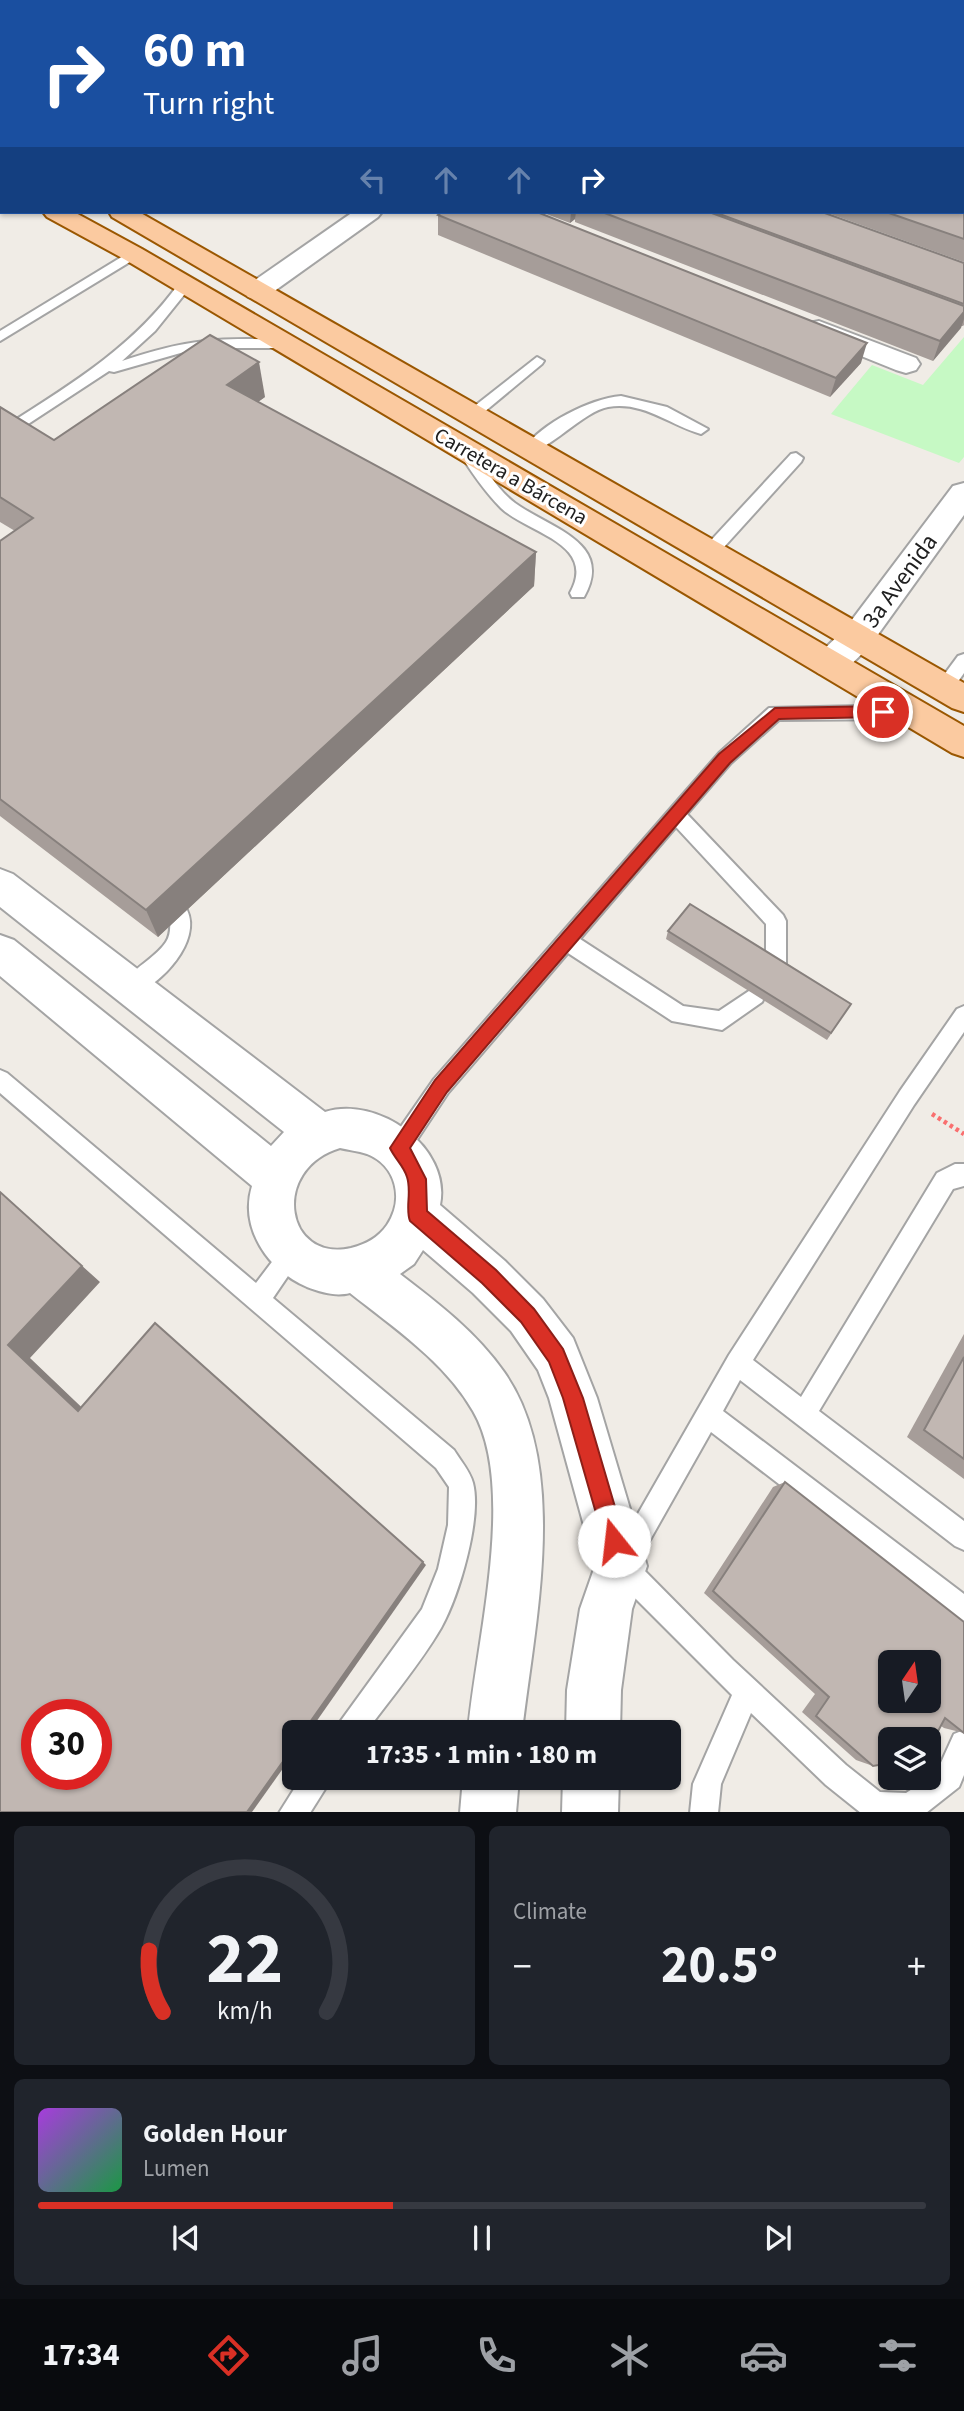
<!DOCTYPE html>
<html lang="en">
<head>
<meta charset="utf-8">
<style>
  :root { --surface:#171b24; --page:#20242c; --text:#f1f3f6; --muted:#9ea1a6; --line:#363941; --accent:#d93025 }
  body { margin:0; font-family:"Source Sans 3",sans-serif; background:var(--page); color:var(--text); height:100vh; display:flex; flex-direction:column; font-size:26px; white-space:nowrap }
  * { box-sizing:border-box; margin:0 }
  p { font-size:23px; color:var(--muted) }
  .icon { flex:none; width:38px; height:38px; fill:none; stroke:currentColor; stroke-width:2; stroke-linecap:round; stroke-linejoin:round }
  .map { position:relative; height:1812px; overflow:hidden }
  .details { display:flex; flex-direction:column; gap:14px; padding:14px; background:#0d0f14; flex:1 }
  .details>* { flex:none }
  .hud { position:absolute; left:0px; top:0px; width:964px; height:214px; box-shadow:0 2px 5px #0004; background:#1a4fa0; color:#fff; overflow:hidden }
  .needle { width:46px; rotate:13deg }
  .buttons { position:absolute; left:878px; top:1650px; display:grid; gap:14px }
  .buttons a { display:grid; place-items:center; width:63px; height:63px; border-radius:10px; background:var(--surface); box-shadow:0 2px 5px #0004; font-size:35px }
  .speed { position:absolute; left:21px; top:1699px; display:flex; gap:14px; font-size:35px; font-weight:700; text-align:center }
  .speed>* { display:grid; place-content:center; width:91px; height:91px; border-radius:50%; background:var(--surface); box-shadow:0 2px 5px #0004; line-height:1 }
  .speed .limit { border:10px solid #d22; background:#fff; color:#111 }
  .pin { position:absolute; display:grid; place-items:center; width:60px; height:60px; color:#fff; margin:-30px; border:4px solid #fff; border-radius:50%; box-shadow:0 2px 7px #0007 }
  .me { position:absolute; width:77px; margin:-38px; rotate:344deg; stroke-linejoin:round; filter:drop-shadow(0 0 5px #0008) }
  .turn { display:flex; align-items:center; gap:24px; height:147px; padding:0 28px; font-size:32px }
  .turn .icon { width:91px; height:91px; stroke-width:2.5 }
  .turn b { display:block; font-size:49px; line-height:60px }
  .lanes { display:flex; align-items:center; height:66px; padding:0 28px; background:#0003; justify-content:center; gap:35px; direction:ltr }
  .lanes .off { opacity:.35 }
  .big { font-size:52px; font-weight:700; line-height:1.1 }
  .details .card { flex:1; display:flex; flex-direction:column; justify-content:center; gap:10px; min-width:0; padding:0 24px; border-radius:10px; background:var(--page) }
  .details .dial { align-items:center; gap:0 }
  .dial svg { height:182px; overflow:visible; fill:none; stroke:var(--line); stroke-width:7; stroke-linecap:round; text-anchor:middle }
  .dial text { fill:var(--text); stroke:none }
  .song { display:flex; align-items:center; gap:21px }
  .cover { width:84px; height:84px; border-radius:10px; background:linear-gradient(135deg,hsl(280 70% 55%),hsl(140 70% 35%)) }
  .played { height:7px; border-radius:4px; background:linear-gradient(90deg,var(--accent) 40%,var(--line) 40%) }
  .keys { display:flex; justify-content:space-around; direction:ltr }
  .heat { display:flex; justify-content:space-between; align-items:center; font-size:38px; direction:ltr }
  .details .tiles { flex:1; display:grid; gap:14px; grid-template-columns:1fr 1fr }
  .card:last-child { grid-column:span 2 }
  .trip { position:absolute; left:282px; top:1720px; width:399px; height:70px; border-radius:10px; background:var(--surface); box-shadow:0 2px 5px #0004; font-weight:700; line-height:70px; text-align:center }
  .tab-bar { display:flex; height:112px; justify-content:space-around; align-items:center; background:#090b0e; color:var(--muted) }
  .tab-bar .icon { width:49px; height:49px }
  .tab-bar .active { color:var(--accent) }
  .tab-bar b { font-size:32px; color:var(--text) }
  .map>svg:first-child { display:block }
</style>
</head>
<body>
<div class="map">
<svg width="964" height="1813" viewBox="0 0 964 1813">
  <rect width="100%" height="100%" fill="#f0ece6"/>
  <polygon fill="#c6f9c4" points="964,337 964,457 959,463 831,414 872,365 923,385"/>
  <g fill="none" stroke-linecap="round" stroke-linejoin="round">
    <g stroke="#a4a4a4" stroke-width="4">
      <g id="service">
        <polygon points="0,82 2,82 0,89"/>
        <polygon points="133,250 138,251 138,257 0,341 0,331"/>
        <path d="M185 281 192 285 155 331 122 361C186 339 220 337 286 340L293 344 286 348H198L114 372 109 371 22 428H12L10 425 12 422C75 382 136 344 180 282Z"/>
        <polygon points="537,357 544,361 542,364 477,418 467,418 465,415 467,412"/>
        <path d="M621 396 667 407 708 429 701 434C669 425 644 401 608 407 583 411 543 457 525 452L523 449C543 423 589 399 621 396Z"/>
        <path d="M465 446 470 448C484 465 497 490 515 503 549 528 615 542 584 597H572L570 593C598 543 527 533 501 508 485 492 470 470 458 451Z"/>
        <polygon points="796,453 803,458 801,462 715,557 703,557 701,553 703,549 791,454"/>
        <polygon points="964,654 964,673 950,693 938,693 935,688 938,683 958,656"/>
        <polygon points="909,705 915,707 918,712 915,717 909,719 779,720 731,763 687,814 783,915 786,921 786,967 783,973 776,976 769,973 766,967 766,924 676,827 580,939 683,1006 719,1011 755,987 762,990 765,996 762,1002 722,1030 672,1021 568,953 448,1093 407,1155 399,1158 391,1155 388,1148 391,1141 434,1079 719,753 769,708"/>
        <path d="M180 908 187 910C202 941 161 985 133 995L126 992 123 986C131 968 155 959 166 942 173 932 168 921 173 910Z"/>
        <polygon points="964,1006 964,1032 914,1105 753,1360 801,1397 937,1173 955,1164 964,1164 964,1186 953,1189 819,1411 964,1521 964,1550 955,1546 740,1380 723,1411 964,1594 964,1623 955,1619 711,1432 637,1563 733,1660 846,1765 880,1792 906,1793 929,1778 939,1767 954,1734 964,1730 964,1775 959,1787 926,1813 861,1813 826,1785 751,1713 721,1784 718,1813 690,1813 693,1784 732,1695 612,1575 608,1566 729,1355 900,1091 957,1009"/>
        <path d="M0 1070 7 1073 256 1283 284 1246 292 1243 300 1246 303 1254 273 1298 454 1450C460 1460 470 1471 473 1483 482 1518 459 1596 441 1628 420 1664 391 1698 366 1732H336L340 1722 422 1609 438 1569 448 1525 449 1487 436 1468 0 1093Z"/>
        <polygon points="301,1778 332,1778 310,1813 279,1813"/>
      </g>
    </g>
    <g stroke="#a4a4a4" stroke-width="4">
      <g id="minor">
        <polygon points="670,0 694,0 695,2 671,2"/>
        <polygon points="911,0 936,0 937,2 912,2"/>
        <rect x="962" y="6" width="2" height="13"/>
        <polygon points="353,212 382,212 378,217 266,297 257,299 248,297 244,291 248,285"/>
        <polygon points="819,321 916,358 920,364 916,370 906,373 896,370 809,335 805,329 809,323"/>
        <path d="M0 869 13 874 325 1112C377 1095 452 1147 440 1205L505 1261 543 1299 573 1338 597 1398 647 1566 632 1609 621 1690 620 1732H566L567 1690 580 1609 595 1566 549 1398 538 1370 511 1331 473 1293 423 1250 414 1264 400 1274C438 1303 477 1333 504 1372 571 1467 534 1625 522 1732H468C475 1646 518 1488 473 1411 445 1362 393 1327 350 1293 335 1297 321 1292 307 1287 269 1271 239 1229 252 1186L0 976V935L14 940 271 1146 284 1132 0 907ZM340 1148C348 1150 358 1151 367 1154 397 1166 404 1200 387 1225 378 1238 366 1244 351 1248 285 1263 270 1169 340 1148Z"/>
        <polygon points="463,1778 519,1778 516,1813 460,1813"/>
        <polygon points="563,1778 619,1778 618,1813 562,1813"/>
      </g>
    </g>
    <g stroke="#a4a4a4" stroke-width="4">
      <polygon id="tertiary" points="964,483 964,515 869,647 842,673 830,677 818,673 813,664 818,655 845,629 953,486"/>
    </g>
    <g stroke="#9a5701" stroke-width="4">
      <g id="primary">
        <rect x="0" y="135" width="2" height="15"/>
        <rect x="0" y="175" width="2" height="15"/>
        <polygon points="43,212 74,212 142,249 964,726 964,757 952,753 124,259 47,217"/>
        <polygon points="109,212 139,212 964,683 964,712 952,708 112,217"/>
      </g>
    </g>
    <polyline stroke="#f96f6f" stroke-width="4.5" stroke-dasharray="3.5 3.5" stroke-linecap="butt" points="932,1114 964,1134"/>
    <use href="#service" fill="#fff" fill-rule="evenodd"/>
    <use href="#minor" fill="#fff" fill-rule="evenodd"/>
    <use href="#tertiary" fill="#fff" fill-rule="evenodd"/>
    <use href="#primary" fill="#fbcaa0" fill-rule="evenodd"/>
  </g>
  <g fill="#a69d99">
    <polygon points="342,0 632,0 630,2 347,2"/>
    <polygon points="699,0 848,0 854,2 704,2"/>
    <polygon points="962,35 964,36 964,164 962,164"/>
    <polygon points="962,164 964,165 964,262 825,212 962,212"/>
    <polygon points="541,212 822,212 964,263 964,325 963,326 961,326 933,361 575,222 575,219 570,223"/>
    <polygon points="438,215 861,363 830,397 438,235"/>
    <polygon points="265,397 258,402 536,552 534,586 158,937 0,816 0,541 15,531 0,522 0,407 54,440"/>
    <polygon points="668,931 851,1004 827,1040 666,939"/>
    <polygon points="964,1334 964,1479 907,1437"/>
    <polygon points="785,1482 964,1733 944,1728 941,1726 873,1766 856,1760 802,1712 815,1694 704,1593 773,1487"/>
  </g>
  <g fill="#87807d">
    <polygon points="49,0 121,0 117,2 45,2"/>
    <polygon points="225,0 288,0 285,2 221,2"/>
    <polygon points="607,0 632,0 630,2 604,2"/>
    <polygon points="2,24 2,64 0,65 0,25"/>
    <polygon points="571,212 576,212 575,219 570,223"/>
    <polygon points="964,312 964,319 961,328 933,361 940,341"/>
    <polygon points="867,343 861,363 830,397 836,378"/>
    <polygon points="259,362 265,397 234,419 227,385"/>
    <polygon points="536,552 534,586 158,937 146,910"/>
    <polygon points="0,1192 100,1282 30,1358 96,1421 78,1411 8,1345"/>
    <polygon points="423,1562 426,1565 309,1732 303,1732"/>
    <polygon points="294,1746 294,1753 252,1812 247,1812"/>
  </g>
  <g fill="#c1b7b2" stroke="#87807d" stroke-width="2" fill-rule="evenodd">
    <polygon points="0,0 49,0 45,2 2,2 2,24 0,25"/>
    <polygon points="66,0 225,0 221,2 63,2"/>
    <polygon points="395,0 484,0 489,2 400,2"/>
    <polygon points="543,0 607,0 604,2 540,2"/>
    <polygon points="762,0 848,0 854,2 767,2"/>
    <polygon points="962,35 964,36 964,64 962,63"/>
    <polygon points="962,77 964,78 964,110 962,109"/>
    <rect x="962" y="110" width="2" height="32"/>
    <polygon points="962,164 964,165 964,200 962,200"/>
    <polygon points="962,201 964,202 964,239 886,212 962,212"/>
    <polygon points="442,212 537,212 867,343 836,378 438,215"/>
    <polygon points="602,212 709,212 964,306 964,312 940,341"/>
    <polygon points="714,212 822,212 964,263 964,304"/>
    <polygon points="210,335 259,362 227,385 536,552 146,910 0,799 0,541 33,518 0,497 0,407 54,440"/>
    <polygon points="690,904 851,1004 831,1033 668,931"/>
    <path d="M0 1192 82 1266 8 1345 78 1411 155 1323 423 1562 303 1732H294V1746L247 1812H0ZM37 1715H96V1774H37Z"/>
    <polygon points="964,1357 964,1459 924,1430"/>
    <path d="M785 1482 964 1622V1733L945 1718 929 1748V1740H891V1763L873 1766 816 1716 829 1697 713 1591ZM891 1662H929V1701H891Z"/>
  </g>
  <path fill="#d93025" stroke="#8d1f18" stroke-width="2" d="M883 706 890 712 883 717 779 719 730 763 447 1092 410 1148 426 1179 427 1211 496 1270 534 1309 563 1349 583 1398 625 1541 622 1549 614 1552 607 1549 604 1541 563 1398 549 1362 521 1322 482 1283 410 1221C405 1208 412 1192 407 1177 404 1166 395 1159 390 1148L435 1080 719 754 775 708Z"/>
  <g text-anchor="middle" dominant-baseline="central" stroke-width="6" stroke-linejoin="round" paint-order="stroke">
    <g font-size="21" fill="#202020" stroke="#fff">
      <text transform="translate(511 476) rotate(30)">Carretera a Bárcena</text>
    </g>
    <g font-size="24" fill="#202020" stroke="#fff">
      <text transform="translate(900 581) rotate(-54)">3a Avenida</text>
    </g>
  </g>
</svg>
<div class="buttons">
<a><svg class="needle" viewBox="-14 -14 28 28"><path d="M0-13l5 13h-10z" fill="#e53935"/><path d="M0 13l5-13h-10z" fill="#9ea1a6"/></svg></a>
<a><svg class="icon" aria-label="layers" viewBox="0 0 24 24"><path d="M12 4l9 5-9 5-9-5zM3 14l9 5 9-5"/></svg></a>
</div>
<div class="speed"><div class="limit">30</div></div>
<div class="pin" style="left:883px;top:712px;background:#d93025"><svg class="icon" aria-label="arrive" viewBox="0 0 24 24"><path d="M6 21V4h12l-3 4 3 4H6"/></svg></div>
<svg class="me" style="left:614px;top:1541px" viewBox="-20 -20 40 40"><circle r="19" fill="#fff"/><path d="M0-13L10 11 0 6-10 11z" fill="#d93025"/></svg>
<div class="trip">17:35 · 1 min · 180 m</div>
<div class="hud">
<div class="turn"><svg class="icon" aria-label="right" viewBox="0 0 24 24"><path d="M7 20v-9h11M14 6l5 5-5 5"/></svg><div><b>60 m</b>Turn right</div></div>
<div class="lanes"><svg class="icon off" aria-label="left" viewBox="0 0 24 24"><path d="M17 20v-9H6M10 6l-5 5 5 5"/></svg><svg class="icon off" aria-label="ahead" viewBox="0 0 24 24"><path d="M12 20V5M6 11l6-6 6 6"/></svg><svg class="icon off" aria-label="ahead" viewBox="0 0 24 24"><path d="M12 20V5M6 11l6-6 6 6"/></svg><svg class="icon" aria-label="right" viewBox="0 0 24 24"><path d="M7 20v-9h11M14 6l5 5-5 5"/></svg></div>
</div>
</div>
<section class="details">
<div class="tiles">
<div class="card dial"><svg viewBox="0 0 100 80">
<path d="M14 69A42 42 0 1 1 86 69"/>
<path d="M14 69A42 42 0 0 1 8 42" stroke="#d93025"/>
<text x="50" y="56" font-size="32" font-weight="700">22</text>
<text x="50" y="72" font-size="11">km/h</text>
</svg></div>
<div class="card"><p>Climate</p>
<div class="heat"><a>−</a><b class="big">20.5°</b><a>+</a></div>
</div>
<div class="card">
<div class="song"><i class="cover"></i><div><b>Golden Hour</b><p>Lumen</p></div></div>
<div class="played"></div>
<div class="keys"><svg class="icon" aria-label="previous" viewBox="0 0 24 24"><path d="M18 5L8 12l10 7zM5 5v14"/></svg><svg class="icon" aria-label="pause" viewBox="0 0 24 24"><path d="M8 5v14M16 5v14"/></svg><svg class="icon" aria-label="next" viewBox="0 0 24 24"><path d="M6 5l10 7-10 7zM19 5v14"/></svg></div>
</div>
</div>
</section>
<nav class="tab-bar">
<b>17:34</b>
<svg class="icon active" aria-label="directions" viewBox="0 0 24 24"><path d="M12 3l9 9-9 9-9-9zM9 14v-3h6M13 9l2 2-2 2"/></svg>
<svg class="icon" aria-label="music" viewBox="0 0 24 24"><path d="M9 18V5l10-2v13"/><circle cx="6" cy="18" r="3"/><circle cx="16" cy="16" r="3"/></svg>
<svg class="icon" aria-label="phone" viewBox="0 0 24 24"><path d="M5 4h4l2 5-3 2q2 4 5 5l2-3 5 2v4C11 20 4 13 5 4z"/></svg>
<svg class="icon" aria-label="climate" viewBox="0 0 24 24"><path d="M12 3v18M4 7l16 10M4 17L20 7"/></svg>
<svg class="icon" aria-label="car" viewBox="0 0 24 24"><path d="M5 17H2v-5l4-1 3-4h7l3 4 3 1v5h-3M9 17h6M6 11h13"/><circle cx="7" cy="17" r="2"/><circle cx="17" cy="17" r="2"/></svg>
<svg class="icon" aria-label="filters" viewBox="0 0 24 24"><path d="M4 7h16M4 17h16"/><circle cx="9" cy="7" r="2"/><circle cx="15" cy="17" r="2"/></svg>
</nav>
</body>
</html>
